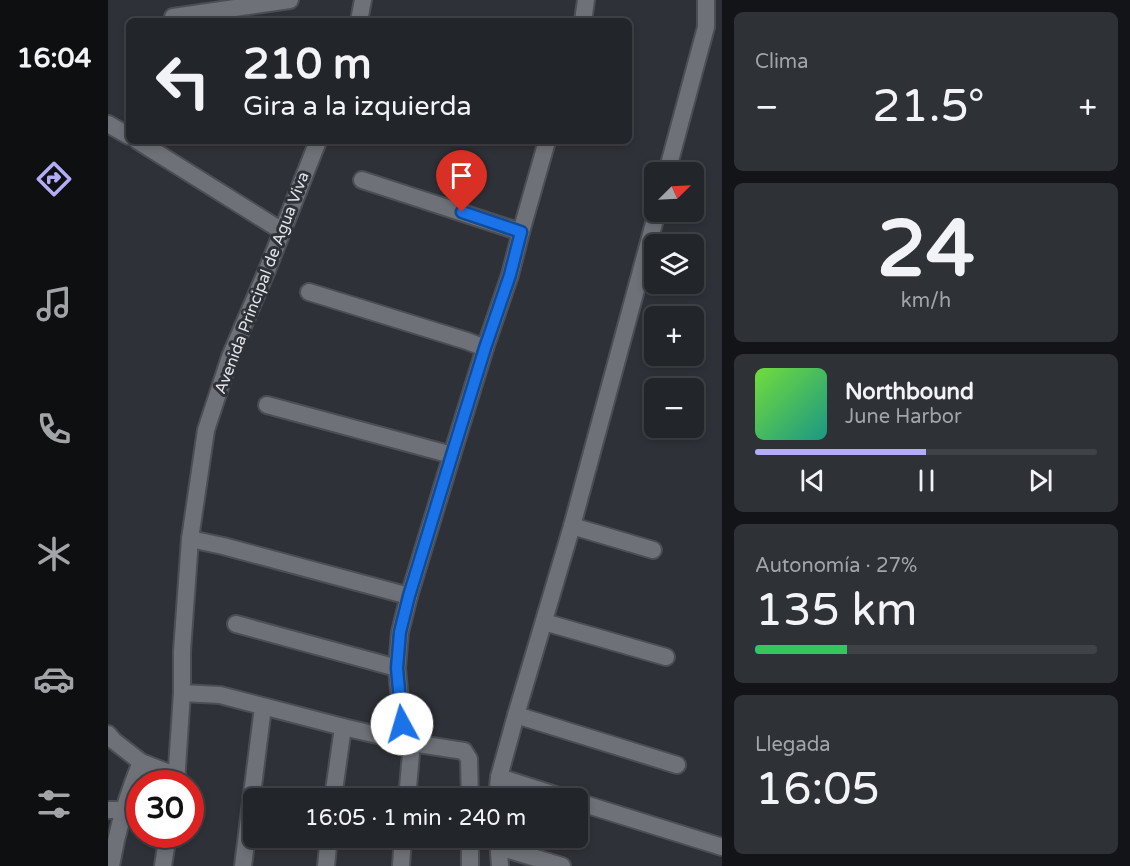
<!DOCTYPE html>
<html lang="es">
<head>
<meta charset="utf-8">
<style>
  :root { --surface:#222529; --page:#2e3135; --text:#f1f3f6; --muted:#a2a5a8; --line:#3f4246; --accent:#b3adf9 }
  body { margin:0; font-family:"Varela Round",sans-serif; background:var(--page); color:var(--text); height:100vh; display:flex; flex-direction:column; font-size:22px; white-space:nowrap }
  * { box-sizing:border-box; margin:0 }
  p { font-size:20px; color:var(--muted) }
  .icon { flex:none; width:33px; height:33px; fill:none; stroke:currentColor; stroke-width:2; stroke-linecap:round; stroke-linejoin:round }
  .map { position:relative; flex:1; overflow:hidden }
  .panel { display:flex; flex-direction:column; gap:12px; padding:12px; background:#131417; width:408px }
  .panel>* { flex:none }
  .banner { position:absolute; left:18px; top:18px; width:506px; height:126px; border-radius:9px; box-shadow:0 3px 9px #0003,0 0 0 2px var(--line); background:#222529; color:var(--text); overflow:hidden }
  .needle { width:39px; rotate:66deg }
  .controls { position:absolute; left:536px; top:162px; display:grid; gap:12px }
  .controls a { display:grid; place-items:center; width:60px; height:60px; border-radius:9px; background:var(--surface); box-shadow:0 3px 9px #0003,0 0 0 2px var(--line); font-size:30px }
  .speed { position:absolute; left:18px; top:770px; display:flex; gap:12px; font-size:30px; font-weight:700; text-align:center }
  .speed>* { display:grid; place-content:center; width:78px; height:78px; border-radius:50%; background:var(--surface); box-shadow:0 3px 9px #0003,0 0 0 2px var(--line); line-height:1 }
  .speed .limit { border:9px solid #d22; background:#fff; color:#111 }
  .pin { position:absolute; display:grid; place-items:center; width:51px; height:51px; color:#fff; margin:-62px -26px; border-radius:50% 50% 50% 0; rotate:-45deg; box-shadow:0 0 6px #0007 }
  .pin .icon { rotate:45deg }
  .me { position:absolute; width:66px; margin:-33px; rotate:354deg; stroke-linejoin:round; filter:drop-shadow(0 0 4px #0008) }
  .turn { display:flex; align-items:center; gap:21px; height:126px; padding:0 18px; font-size:27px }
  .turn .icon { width:78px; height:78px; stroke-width:2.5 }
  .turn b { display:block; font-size:42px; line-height:51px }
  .big { font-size:45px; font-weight:600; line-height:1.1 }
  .panel .card { flex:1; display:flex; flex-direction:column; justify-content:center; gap:9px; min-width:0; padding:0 21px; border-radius:9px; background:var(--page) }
  .panel .dial { align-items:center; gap:0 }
  .dial b { font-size:78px; line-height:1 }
  .song { display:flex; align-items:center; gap:18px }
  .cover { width:72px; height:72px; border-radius:9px; background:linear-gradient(135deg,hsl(100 70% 55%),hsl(170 70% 35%)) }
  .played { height:6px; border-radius:3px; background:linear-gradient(90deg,var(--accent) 50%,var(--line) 50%) }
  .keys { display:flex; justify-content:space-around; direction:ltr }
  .heat { display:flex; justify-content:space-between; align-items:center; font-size:33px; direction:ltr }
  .charge { height:9px; border-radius:4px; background:linear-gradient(90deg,#34c759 27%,var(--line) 0) }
  .trip { position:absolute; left:135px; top:788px; width:345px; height:60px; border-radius:9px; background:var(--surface); box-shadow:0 3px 9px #0003,0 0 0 2px var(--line); font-weight:600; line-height:60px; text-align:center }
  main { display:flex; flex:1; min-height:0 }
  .menu { display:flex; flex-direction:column; width:108px; justify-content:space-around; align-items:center; background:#0e0f10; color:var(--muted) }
  .menu .icon { width:42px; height:42px }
  .menu .current { color:var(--accent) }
  .menu b { font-size:27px; color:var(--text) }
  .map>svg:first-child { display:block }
</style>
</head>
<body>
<main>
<nav class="menu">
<b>16:04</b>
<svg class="icon current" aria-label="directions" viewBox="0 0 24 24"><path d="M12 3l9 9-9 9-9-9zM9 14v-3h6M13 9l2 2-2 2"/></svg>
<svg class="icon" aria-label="music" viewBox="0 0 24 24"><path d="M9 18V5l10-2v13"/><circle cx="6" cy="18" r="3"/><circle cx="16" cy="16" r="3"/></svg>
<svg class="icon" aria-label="phone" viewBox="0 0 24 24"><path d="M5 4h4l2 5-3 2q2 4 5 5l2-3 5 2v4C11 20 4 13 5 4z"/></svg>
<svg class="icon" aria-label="climate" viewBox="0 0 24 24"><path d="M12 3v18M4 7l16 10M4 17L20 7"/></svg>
<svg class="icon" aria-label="car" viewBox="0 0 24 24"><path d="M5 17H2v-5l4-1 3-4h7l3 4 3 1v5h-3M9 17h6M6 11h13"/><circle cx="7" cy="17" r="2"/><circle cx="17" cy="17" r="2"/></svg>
<svg class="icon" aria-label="filters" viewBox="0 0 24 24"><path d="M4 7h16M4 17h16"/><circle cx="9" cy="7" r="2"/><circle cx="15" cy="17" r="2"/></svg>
</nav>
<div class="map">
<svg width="614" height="866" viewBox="0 0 614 866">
  <rect width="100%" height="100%" fill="#2e3137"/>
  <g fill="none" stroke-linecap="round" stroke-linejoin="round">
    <g stroke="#4b4e53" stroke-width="20">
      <g id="minor">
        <polyline points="65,17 182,0"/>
        <polyline points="475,21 478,0"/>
        <polyline points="0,124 21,136"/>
        <polyline points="30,141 174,231"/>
        <polyline points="559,172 598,27 598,0"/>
        <polyline points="254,180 413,232"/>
        <polyline points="201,292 359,341 377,348"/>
        <polyline points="159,405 344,455"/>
        <polyline points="464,526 545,550"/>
        <polyline points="82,539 115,546 301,596"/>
        <polyline points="436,622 558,657"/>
        <polyline points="128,624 289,668"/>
        <polyline points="74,693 112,695 235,727 304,743 356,751 361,759 362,798"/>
        <polyline points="408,715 569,765"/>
        <polyline points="294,724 289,668 292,632 301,596 344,455 377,348 402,275 413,232 439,141"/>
        <polyline points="0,734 6,741 33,762 69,776"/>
        <polyline points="225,798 235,727"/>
        <polyline points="299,798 304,743"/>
        <polyline points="389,798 391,777"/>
        <polyline points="457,798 391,777 408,715 464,526 549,212"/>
        <polyline points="470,802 614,847"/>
        <polyline points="0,810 16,810"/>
        <polyline points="362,837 362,866"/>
        <polyline points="390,838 392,866"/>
        <polyline points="391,847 454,866"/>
        <path d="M3 866C9 830 19 796 33 762"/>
        <polyline points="135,866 155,707"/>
        <polyline points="218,866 221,837"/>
        <polyline points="293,866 295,837"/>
      </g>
    </g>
    <g stroke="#4b4e53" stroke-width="20">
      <g id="tertiary">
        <polyline points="251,21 255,0"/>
        <polyline points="68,783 74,693 74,651 82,539 98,430 122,357 159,270 210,141"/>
        <polyline points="55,866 60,834"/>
      </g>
    </g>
    <use href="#minor" stroke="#6e7278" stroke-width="16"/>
    <use href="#tertiary" stroke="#6e7278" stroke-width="16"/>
  </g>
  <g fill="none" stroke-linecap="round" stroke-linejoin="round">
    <g stroke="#114b97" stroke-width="15">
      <polyline id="route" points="294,724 289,668 292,632 301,596 344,455 377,348 402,275 413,232 354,212"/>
    </g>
    <use href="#route" stroke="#1a73e8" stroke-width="10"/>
  </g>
  <g text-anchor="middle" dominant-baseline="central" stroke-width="6" stroke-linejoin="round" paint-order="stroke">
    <g font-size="16" fill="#e2e4e8" stroke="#2e3137">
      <text transform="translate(154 283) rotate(-69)">Avenida Principal de Agua Viva</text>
    </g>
  </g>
</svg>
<div class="controls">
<a><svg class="needle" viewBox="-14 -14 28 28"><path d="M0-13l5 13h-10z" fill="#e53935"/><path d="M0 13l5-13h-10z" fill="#a2a5a8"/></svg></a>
<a><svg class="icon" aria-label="layers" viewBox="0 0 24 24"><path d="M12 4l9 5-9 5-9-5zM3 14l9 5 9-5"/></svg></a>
<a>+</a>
<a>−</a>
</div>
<div class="speed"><div class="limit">30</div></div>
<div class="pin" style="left:354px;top:212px;background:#d93025"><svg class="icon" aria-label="arrive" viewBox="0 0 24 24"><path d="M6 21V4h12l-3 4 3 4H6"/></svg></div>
<svg class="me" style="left:294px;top:724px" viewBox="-20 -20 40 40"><circle r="19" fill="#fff"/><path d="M0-13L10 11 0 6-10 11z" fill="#1a73e8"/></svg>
<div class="trip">16:05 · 1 min · 240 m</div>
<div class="banner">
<div class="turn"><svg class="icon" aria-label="left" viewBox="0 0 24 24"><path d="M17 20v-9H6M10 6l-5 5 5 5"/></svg><div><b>210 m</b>Gira a la izquierda</div></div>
</div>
</div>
<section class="panel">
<div class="card"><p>Clima</p>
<div class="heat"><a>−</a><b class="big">21.5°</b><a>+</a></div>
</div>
<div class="card dial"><b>24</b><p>km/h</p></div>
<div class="card">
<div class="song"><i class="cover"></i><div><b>Northbound</b><p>June Harbor</p></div></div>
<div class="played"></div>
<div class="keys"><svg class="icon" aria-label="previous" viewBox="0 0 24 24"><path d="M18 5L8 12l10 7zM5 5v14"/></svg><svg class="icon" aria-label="pause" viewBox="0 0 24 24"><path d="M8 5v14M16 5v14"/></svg><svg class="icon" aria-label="next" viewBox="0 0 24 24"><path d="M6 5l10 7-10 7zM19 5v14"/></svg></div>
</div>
<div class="card"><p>Autonomía · 27%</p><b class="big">135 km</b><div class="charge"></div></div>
<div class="card"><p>Llegada</p><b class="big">16:05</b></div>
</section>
</main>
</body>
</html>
